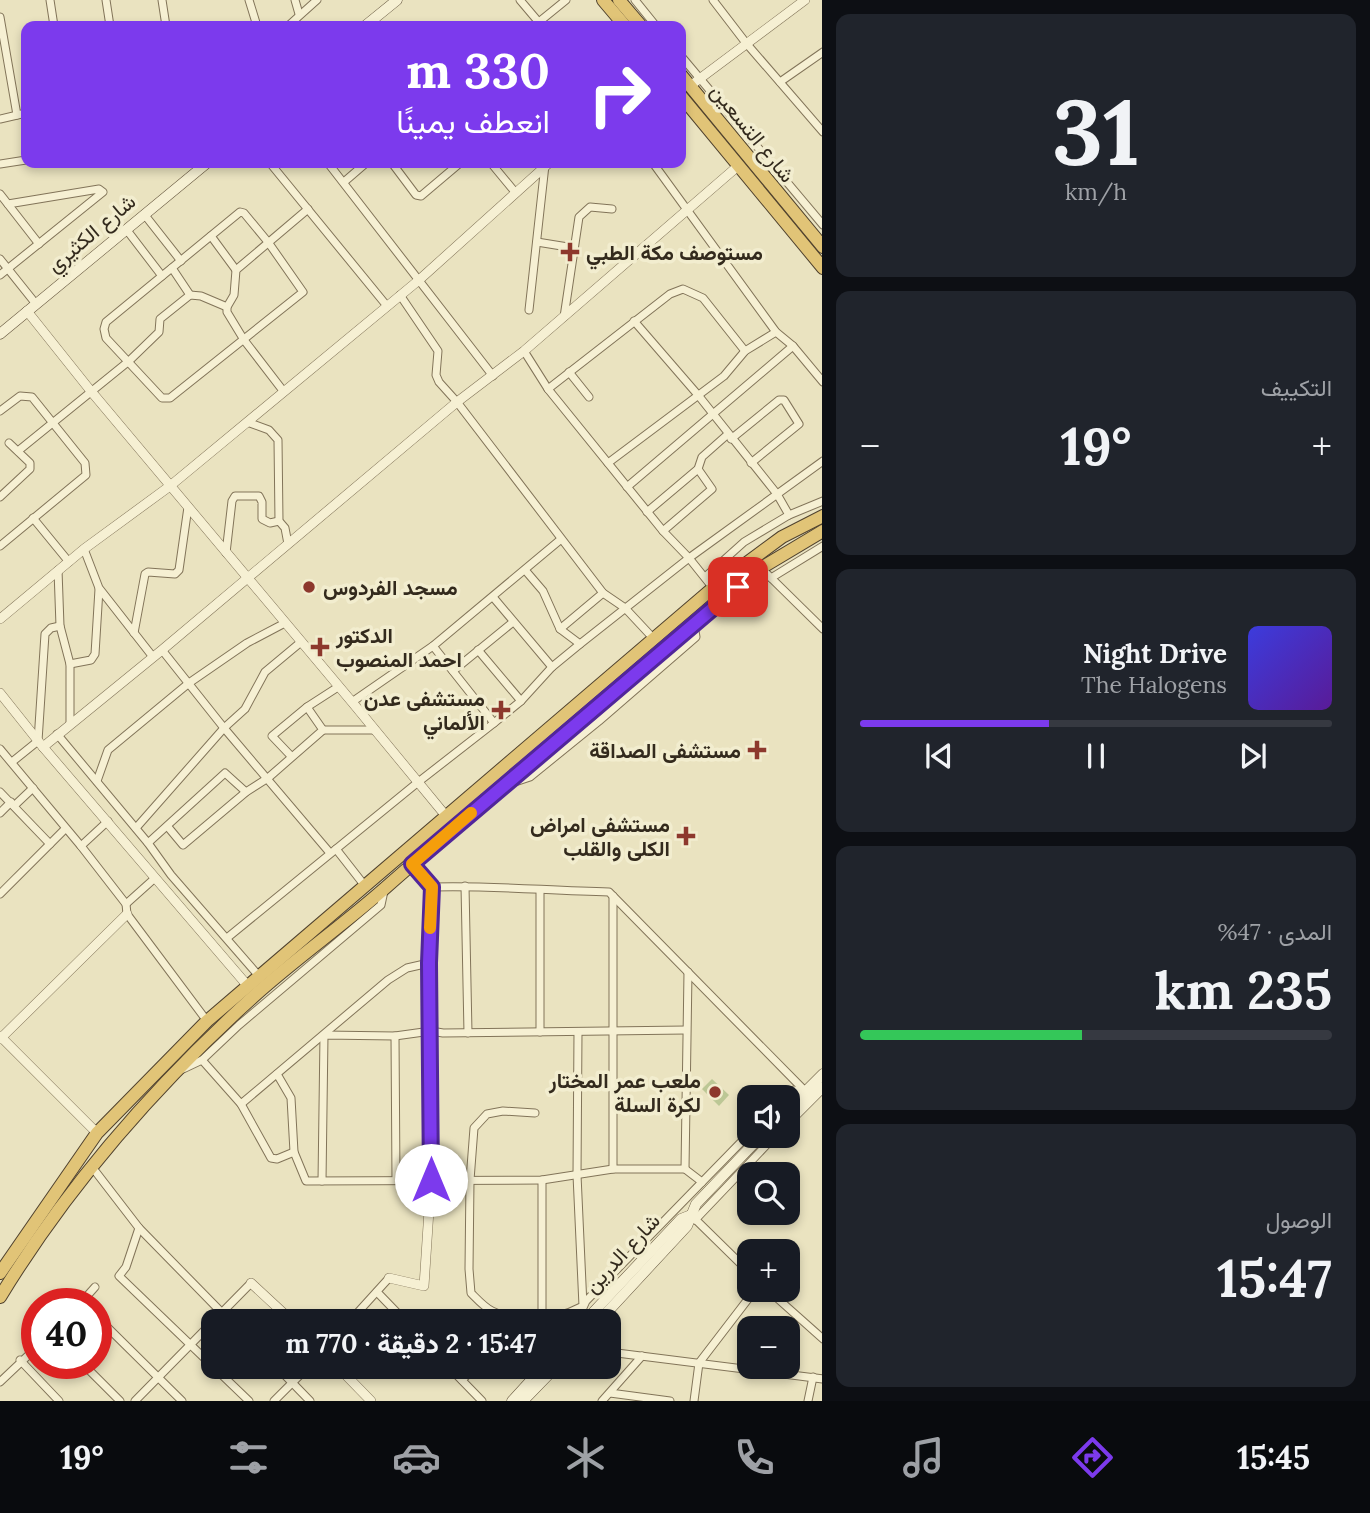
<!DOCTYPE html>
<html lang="ar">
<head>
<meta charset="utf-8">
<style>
  :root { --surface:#171b24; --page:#20242c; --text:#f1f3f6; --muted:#9ea1a6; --line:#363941; --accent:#7c3aed }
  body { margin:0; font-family:Lora,Vazirmatn,serif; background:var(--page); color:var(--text); direction:rtl; height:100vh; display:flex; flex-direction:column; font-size:26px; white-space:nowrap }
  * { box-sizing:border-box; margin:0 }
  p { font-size:23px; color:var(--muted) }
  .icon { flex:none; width:38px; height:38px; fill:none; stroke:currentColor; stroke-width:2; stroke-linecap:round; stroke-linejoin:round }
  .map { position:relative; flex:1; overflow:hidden; direction:ltr }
  .drawer { display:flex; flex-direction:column; gap:14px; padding:14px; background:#0d0f14; width:548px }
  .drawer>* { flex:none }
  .banner { position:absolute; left:21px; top:21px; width:665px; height:147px; border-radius:14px; box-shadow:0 4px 10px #0003; direction:rtl; background:#7c3aed; color:#fff; overflow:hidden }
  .fabs { position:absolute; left:737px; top:1085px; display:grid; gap:14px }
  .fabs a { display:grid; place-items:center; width:63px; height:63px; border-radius:14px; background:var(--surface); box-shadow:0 4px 10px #0003; font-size:35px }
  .speed { position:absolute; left:21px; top:1288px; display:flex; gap:14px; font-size:35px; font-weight:700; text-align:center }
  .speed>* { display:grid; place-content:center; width:91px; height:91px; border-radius:50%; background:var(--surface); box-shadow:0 4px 10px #0003; line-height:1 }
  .speed .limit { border:10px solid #d22; background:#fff; color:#111 }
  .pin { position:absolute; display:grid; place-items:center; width:60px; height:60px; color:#fff; margin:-30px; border-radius:14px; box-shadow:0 4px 10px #0006 }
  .me { position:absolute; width:77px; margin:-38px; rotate:0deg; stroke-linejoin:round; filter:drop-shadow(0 0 5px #0008) }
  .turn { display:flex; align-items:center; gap:24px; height:147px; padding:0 21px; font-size:32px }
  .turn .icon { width:91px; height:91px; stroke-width:2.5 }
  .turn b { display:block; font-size:49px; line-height:60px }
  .big { font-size:52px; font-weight:800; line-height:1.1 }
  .drawer .widget { flex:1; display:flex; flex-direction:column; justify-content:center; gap:10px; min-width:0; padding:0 24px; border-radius:14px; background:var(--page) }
  .drawer .dial { align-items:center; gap:0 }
  .dial b { font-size:91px; line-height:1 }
  .song { display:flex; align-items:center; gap:21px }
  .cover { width:84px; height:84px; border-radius:10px; background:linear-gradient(135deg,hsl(240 70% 55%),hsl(270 70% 35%)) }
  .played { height:7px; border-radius:4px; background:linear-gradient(90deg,var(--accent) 40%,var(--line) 40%) }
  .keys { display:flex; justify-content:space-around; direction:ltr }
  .heat { display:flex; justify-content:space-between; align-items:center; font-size:38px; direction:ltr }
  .charge { height:10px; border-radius:5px; background:linear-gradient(90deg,#34c759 47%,var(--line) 0) }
  .trip { position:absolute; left:201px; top:1309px; width:420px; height:70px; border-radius:14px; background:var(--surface); box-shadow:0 4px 10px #0003; font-weight:800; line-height:70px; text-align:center; direction:rtl }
  .menu { display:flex; height:112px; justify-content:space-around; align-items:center; background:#090b0e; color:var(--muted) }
  .menu .icon { width:49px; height:49px }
  .menu .current { color:var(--accent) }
  .menu b { font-size:32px; color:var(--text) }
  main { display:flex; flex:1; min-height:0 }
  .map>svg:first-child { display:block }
</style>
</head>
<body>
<main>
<section class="drawer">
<div class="widget dial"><b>31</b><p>km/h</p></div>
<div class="widget"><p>التكييف</p>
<div class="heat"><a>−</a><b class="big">19°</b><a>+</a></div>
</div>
<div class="widget">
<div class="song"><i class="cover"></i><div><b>Night Drive</b><p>The Halogens</p></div></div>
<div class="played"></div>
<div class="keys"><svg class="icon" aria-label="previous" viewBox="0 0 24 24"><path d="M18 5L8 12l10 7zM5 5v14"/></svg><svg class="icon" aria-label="pause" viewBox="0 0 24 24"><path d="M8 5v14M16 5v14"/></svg><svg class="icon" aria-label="next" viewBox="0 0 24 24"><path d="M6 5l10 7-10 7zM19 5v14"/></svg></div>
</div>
<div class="widget"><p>المدى · 47%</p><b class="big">235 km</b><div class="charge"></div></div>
<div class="widget"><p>الوصول</p><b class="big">15:47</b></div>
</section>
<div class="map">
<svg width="823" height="1401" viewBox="0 0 823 1401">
  <rect width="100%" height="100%" fill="#eae3c0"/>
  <polygon fill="#bcc795" points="712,1079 729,1095 719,1106 702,1089"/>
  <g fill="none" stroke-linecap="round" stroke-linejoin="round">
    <g stroke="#827459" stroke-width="9">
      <g id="minor">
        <polyline points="50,0 54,26"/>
        <polyline points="106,0 110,26"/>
        <polyline points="162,0 166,26"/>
        <polyline points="249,0 257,26"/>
        <polyline points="295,0 299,14"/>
        <polyline points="520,0 542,26"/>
        <polyline points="635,0 656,26"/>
        <polyline points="713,0 746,43 823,132"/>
        <polyline points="0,17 17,115"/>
        <polyline points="288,26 317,0"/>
        <polyline points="534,26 566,0"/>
        <polyline points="681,56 823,225"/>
        <polyline points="780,82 823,52"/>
        <polyline points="0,119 26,113"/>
        <polyline points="270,163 387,306"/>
        <polyline points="328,163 493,376"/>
        <polyline points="392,163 416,195 421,196 460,163"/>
        <polyline points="491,163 515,192"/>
        <polyline points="653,163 776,332 793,346 823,382"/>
        <polyline points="0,164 26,160"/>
        <polyline points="344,182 366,163"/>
        <polyline points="0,194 39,244"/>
        <polygon points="240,212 244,213 268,242 303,292 170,398 162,398 106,338 104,329 106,322"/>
        <polyline points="144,214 181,261"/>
        <polyline points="126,229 162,276"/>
        <polyline points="211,236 236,270"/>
        <polyline points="537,242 574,248"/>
        <polyline points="0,259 36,304"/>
        <polyline points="172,268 190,295"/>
        <polyline points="0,275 103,192 99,189 8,204"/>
        <polyline points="400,295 438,351 436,375 439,382 457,402 603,593 625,608 653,638"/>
        <polyline points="529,310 545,165"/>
        <polyline points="564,317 579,217 590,207 612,209"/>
        <polyline points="634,321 698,395 777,494 789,515"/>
        <polyline points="524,351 548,389 663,531 689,558 713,588"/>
        <polyline points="569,372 589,397"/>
        <polyline points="548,389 670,294 683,289 703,298 745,351"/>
        <polyline points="284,392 244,340 227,312 227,307 234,295 236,270 308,209"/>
        <polyline points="0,411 20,396 32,397 85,463 86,475 0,546"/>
        <polyline points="247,422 269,430 278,440 279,521 285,528 288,544"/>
        <polyline points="731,439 779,400 784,400 799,424 751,463"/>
        <polyline points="18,451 129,361 159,332 160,319 190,295 201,296 227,307"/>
        <polyline points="608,463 724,376 745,351 776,332"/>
        <polyline points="627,487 793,346"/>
        <polyline points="0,497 30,469 30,463 9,443"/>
        <polyline points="647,512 698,469 702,457 728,434"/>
        <polyline points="33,518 69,562"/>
        <polyline points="663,531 712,489 698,469"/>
        <polyline points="84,549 99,588 153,657"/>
        <polyline points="226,553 232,501 235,496 259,496 262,502 262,519 270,523 279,521"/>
        <polyline points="761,568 823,629"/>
        <polyline points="58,570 60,626 70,664 70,723"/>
        <polyline points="525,570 543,591 560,629 580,644"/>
        <polyline points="705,577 744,542 789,515 823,501"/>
        <polyline points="771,578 823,546"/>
        <polyline points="493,597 552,667"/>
        <polyline points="560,629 603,593"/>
        <polyline points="134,633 145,574 148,572 175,574 179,570 188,507"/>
        <polyline points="433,646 494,723"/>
        <polyline points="162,650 224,728 330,853"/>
        <polyline points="478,650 521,701"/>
        <polyline points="70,664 91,660 95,654 99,589"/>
        <polyline points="453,671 513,622"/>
        <polyline points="352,702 433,646 560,540"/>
        <polyline points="323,730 374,730"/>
        <polyline points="57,734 148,843 171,875 258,975"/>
        <polyline points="0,749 81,846 126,904 127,914 207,1021"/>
        <polyline points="291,756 272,736 307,707 338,687"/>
        <polyline points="12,762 38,741 45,634 51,628 60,626"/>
        <polyline points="97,781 108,750 189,683 247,643 285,623"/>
        <polyline points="512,783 530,777 599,721 696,637 694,625"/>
        <polyline points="0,792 50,844"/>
        <polyline points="14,806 33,788"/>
        <polyline points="0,813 11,802"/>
        <polyline points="168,827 183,845 246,792 268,778 323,730 307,707"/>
        <polyline points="136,828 224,728 245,709 265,672 301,642"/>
        <polyline points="148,843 225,773 246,792"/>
        <polyline points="81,846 108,821"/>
        <polyline points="336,849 365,886"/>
        <path d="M412 864 432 887C491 885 550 891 609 892L805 1091"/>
        <polyline points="465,886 468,1033"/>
        <polyline points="540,891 540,1032"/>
        <polyline points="0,894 65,829"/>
        <polyline points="126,904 155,878"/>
        <polyline points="227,938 417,783 494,723 521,701 552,667 580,644 689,558 823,461"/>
        <polyline points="395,1036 396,1180"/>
        <polyline points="202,1060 241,1104 388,980 407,968 429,963"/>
        <polyline points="183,1069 202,1060 239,1025 381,905 384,891"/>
        <polyline points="277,1074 291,1098 294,1152 306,1181 542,1180 613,1169 685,1169 702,1182"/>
        <polyline points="785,1097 794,1090 804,1091"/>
        <polyline points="241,1104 271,1158 277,1159 294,1152"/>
        <path d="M535 1113 503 1111 487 1114 474 1128 470 1180 469 1269 471 1293C477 1299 484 1307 492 1311 522 1326 554 1321 583 1306L577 1175 578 1032"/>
        <polyline points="92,1167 139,1228 126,1267 119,1276 249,1401"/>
        <polyline points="613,1169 613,896"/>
        <polyline points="685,1169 688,972"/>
        <polyline points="542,1180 542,1319"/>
        <polyline points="322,1181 324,1035 395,1036 431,1031 443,1033 686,1030"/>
        <polyline points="694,1218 749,1272"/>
        <polyline points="695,1220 775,1136"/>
        <polyline points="139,1228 230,1321"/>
        <polyline points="768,1290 823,1339"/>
        <polyline points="377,1292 405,1321"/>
        <polyline points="80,1304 95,1287"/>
        <polyline points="96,1316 182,1401"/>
        <polyline points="350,1321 389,1278"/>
        <polyline points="582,1321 581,1312 586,1301 749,1134"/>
        <polyline points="609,1352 823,1379"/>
        <polyline points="20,1360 59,1401"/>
        <polyline points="82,1363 120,1401"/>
        <polyline points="277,1367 310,1401"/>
        <polyline points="449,1367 482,1401"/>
        <polyline points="462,1380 475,1367"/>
        <polyline points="0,1382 37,1347"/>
        <polyline points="610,1393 670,1401"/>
        <polyline points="135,1401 251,1283"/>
        <polyline points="274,1401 308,1367"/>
        <polyline points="602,1401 642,1356"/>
        <polyline points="694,1401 699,1363 755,1290"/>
        <polyline points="808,1401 813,1377"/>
      </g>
    </g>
    <g stroke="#827459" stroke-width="10">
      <g id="tertiary">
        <polyline points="690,86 805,0"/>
        <polyline points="27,311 90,390 352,702 446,816"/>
        <polyline points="0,619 84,549 170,486 419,280 549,163"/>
        <polyline points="0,693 43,747 247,985"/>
        <polyline points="43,747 162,650 457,402 524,351 738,166"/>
        <polyline points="0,1036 97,1133"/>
        <polyline points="0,1039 127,914"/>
        <polyline points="389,1278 424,1286 431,1180 429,963 432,887"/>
        <polyline points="251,1283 292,1321"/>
        <polyline points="338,1367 371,1401"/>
      </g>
    </g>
    <g stroke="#64553d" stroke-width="11">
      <g id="secondary">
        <polyline points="365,26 397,0"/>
        <polyline points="0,334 207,163"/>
        <polyline points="788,1109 823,1074"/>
        <polyline points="788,1122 823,1087"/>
        <polyline points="585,1321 681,1219 691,1215"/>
        <polyline points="599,1321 687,1226 696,1204 761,1136"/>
        <polyline points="512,1401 543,1367"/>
        <polyline points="523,1401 556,1367"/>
      </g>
    </g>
    <g stroke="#50422e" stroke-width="14">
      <g id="trunk">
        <polyline points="603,0 625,26"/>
        <polyline points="619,0 641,26"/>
        <polyline points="681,75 823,247"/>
        <polyline points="681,96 823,268"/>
        <polyline points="0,1273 97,1133 207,1021 713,588 782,537 823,516"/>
        <path d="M0 1297C69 1184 156 1085 253 997 295 959 342 926 384 889 508 780 635 674 761 568L823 531"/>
      </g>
    </g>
    <use href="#minor" stroke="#f6f0d3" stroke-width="7"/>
    <use href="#tertiary" stroke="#f6f0d3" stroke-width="9"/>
    <use href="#secondary" stroke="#f6f0d3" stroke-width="10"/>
    <use href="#trunk" stroke="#e1c477" stroke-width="12"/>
  </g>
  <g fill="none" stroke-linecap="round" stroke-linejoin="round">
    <g stroke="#51269a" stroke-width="18">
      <polyline id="route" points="431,1180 429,963 432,887 412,864 738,587"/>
    </g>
    <use href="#route" stroke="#7c3aed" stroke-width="12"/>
    <polyline stroke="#f59e0b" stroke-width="12" points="430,928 432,887 412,864 471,813"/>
  </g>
  <g fill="#8d382d" stroke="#f2edcf" stroke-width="2.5">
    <path d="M566.5 241.5h7v7h7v7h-7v7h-7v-7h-7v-7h7z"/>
    <circle cx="309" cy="587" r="7"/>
    <path d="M316.5 636.5h7v7h7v7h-7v7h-7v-7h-7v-7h7z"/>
    <path d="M497.5 699.5h7v7h7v7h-7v7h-7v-7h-7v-7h7z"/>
    <path d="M753.5 739.5h7v7h7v7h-7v7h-7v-7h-7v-7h7z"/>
    <path d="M682.5 825.5h7v7h7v7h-7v7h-7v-7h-7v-7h7z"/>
    <circle cx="715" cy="1092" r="7"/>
  </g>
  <g text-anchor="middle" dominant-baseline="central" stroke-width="7" stroke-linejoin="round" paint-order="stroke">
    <g font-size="21" fill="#332a1d" stroke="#f2edcf">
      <text transform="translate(753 133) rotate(51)">شارع التسعين</text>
      <text transform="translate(91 233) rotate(-40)">شارع الكثيري</text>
      <text transform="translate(622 1253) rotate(-47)">شارع الدرين</text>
    </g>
    <g font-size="21" font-weight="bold" fill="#332a1d" stroke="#f2edcf" text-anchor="end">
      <text x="586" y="252" text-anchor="start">مستوصف مكة الطبي</text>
      <text x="323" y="587" text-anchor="start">مسجد الفردوس</text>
      <text x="336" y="635" text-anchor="start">الدكتور<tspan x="336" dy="24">احمد المنصوب</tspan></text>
      <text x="485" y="698">مستشفى عدن<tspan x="485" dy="24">الألماني</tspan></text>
      <text x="741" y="750">مستشفى الصداقة</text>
      <text x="670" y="824">مستشفى امراض<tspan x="670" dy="24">الكلى والقلب</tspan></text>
      <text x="701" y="1080">ملعب عمر المختار<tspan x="701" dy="24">لكرة السلة</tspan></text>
    </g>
  </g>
</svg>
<div class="fabs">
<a><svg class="icon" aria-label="sound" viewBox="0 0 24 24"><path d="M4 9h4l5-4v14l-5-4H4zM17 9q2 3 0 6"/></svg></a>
<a><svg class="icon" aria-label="search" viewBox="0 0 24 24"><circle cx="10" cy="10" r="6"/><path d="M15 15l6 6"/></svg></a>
<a>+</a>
<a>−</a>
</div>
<div class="speed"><div class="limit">40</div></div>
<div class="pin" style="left:738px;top:587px;background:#d93025"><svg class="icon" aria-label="arrive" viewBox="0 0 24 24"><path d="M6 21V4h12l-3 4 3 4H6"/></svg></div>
<svg class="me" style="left:431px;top:1180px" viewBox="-20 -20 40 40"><circle r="19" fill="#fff"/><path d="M0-13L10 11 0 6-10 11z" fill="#7c3aed"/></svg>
<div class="trip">15:47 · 2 دقيقة · 770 m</div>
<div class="banner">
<div class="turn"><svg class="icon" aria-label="right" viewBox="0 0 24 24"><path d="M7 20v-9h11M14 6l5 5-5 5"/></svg><div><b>330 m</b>انعطف يمينًا</div></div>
</div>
</div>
</main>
<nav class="menu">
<b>15:45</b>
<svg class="icon current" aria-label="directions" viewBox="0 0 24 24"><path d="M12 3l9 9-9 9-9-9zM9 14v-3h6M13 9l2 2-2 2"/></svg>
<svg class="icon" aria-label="music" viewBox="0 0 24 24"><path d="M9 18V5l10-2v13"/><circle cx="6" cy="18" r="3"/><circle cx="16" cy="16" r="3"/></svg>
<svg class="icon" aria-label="phone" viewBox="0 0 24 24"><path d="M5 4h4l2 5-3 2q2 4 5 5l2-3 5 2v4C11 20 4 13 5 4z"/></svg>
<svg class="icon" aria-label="climate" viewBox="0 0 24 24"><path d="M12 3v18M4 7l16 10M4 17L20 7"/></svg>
<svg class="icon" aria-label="car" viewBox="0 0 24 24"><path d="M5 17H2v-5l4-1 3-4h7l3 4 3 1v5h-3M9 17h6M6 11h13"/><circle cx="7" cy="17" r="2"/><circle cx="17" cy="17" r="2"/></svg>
<svg class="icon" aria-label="filters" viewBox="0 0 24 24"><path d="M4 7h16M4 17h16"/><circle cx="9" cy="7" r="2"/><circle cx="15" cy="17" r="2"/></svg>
<b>19°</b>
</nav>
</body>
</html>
